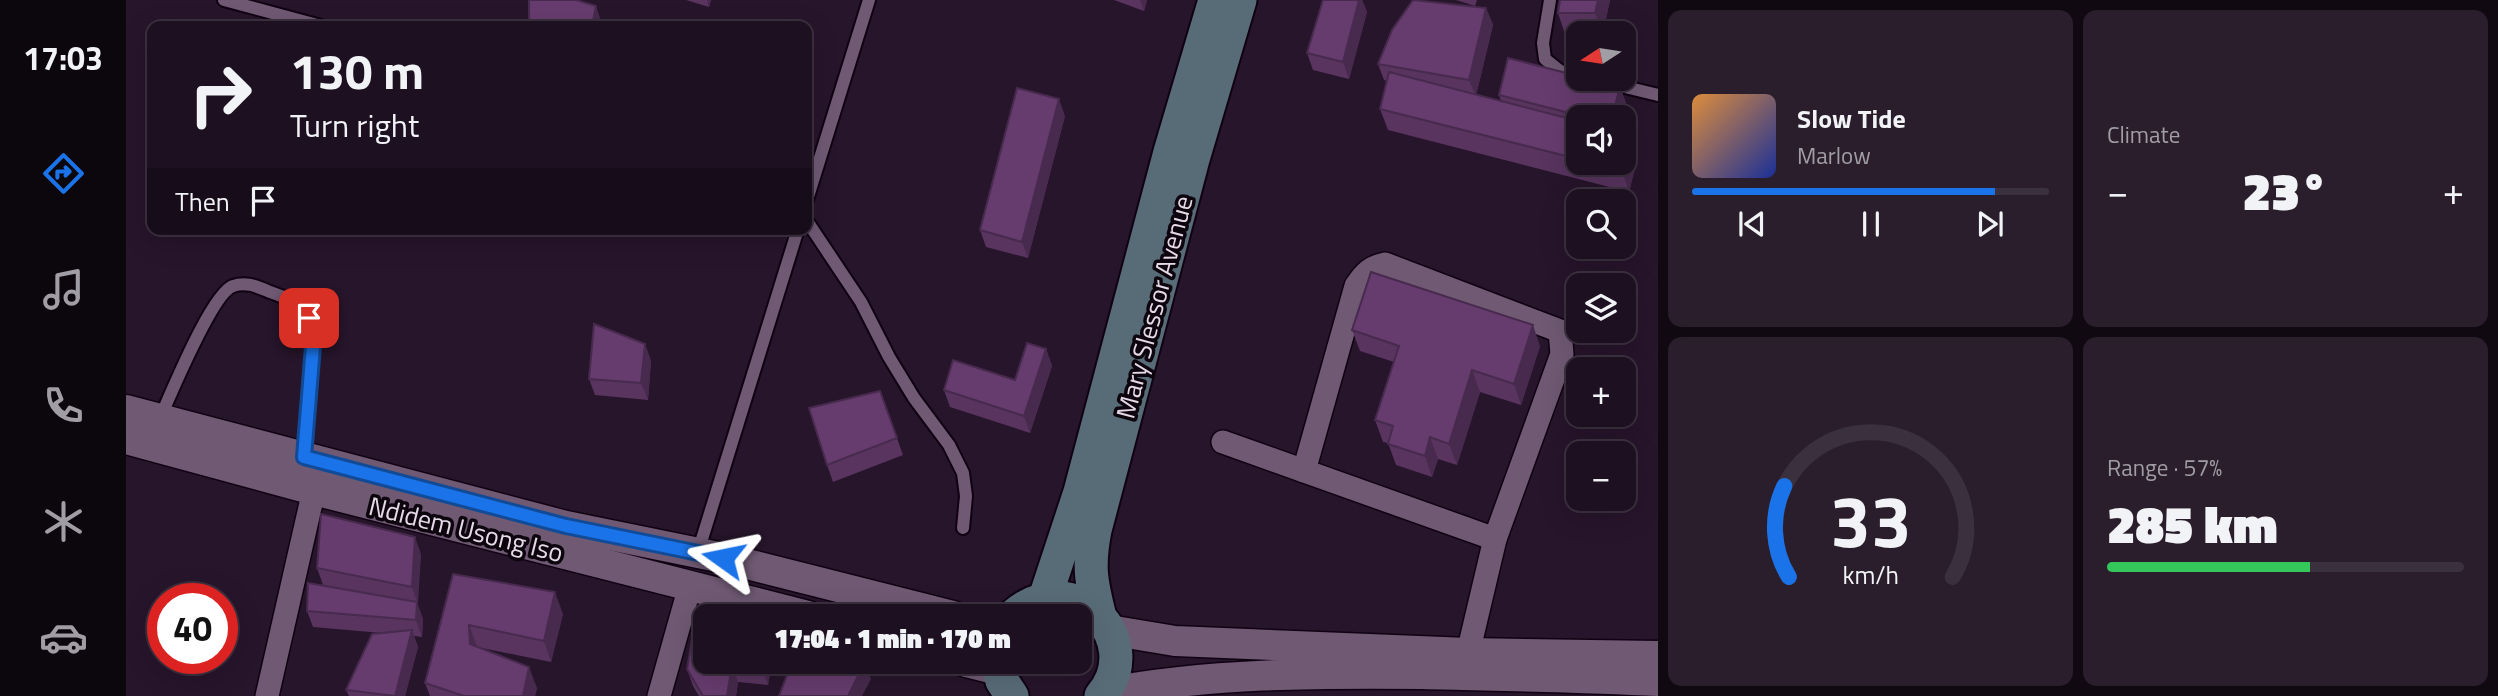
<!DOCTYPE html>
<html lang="en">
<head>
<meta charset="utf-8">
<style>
  :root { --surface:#1d1020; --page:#2a1e2d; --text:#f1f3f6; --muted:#a09da5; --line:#3b303e; --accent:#1a73e8 }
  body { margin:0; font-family:"Titillium Web",sans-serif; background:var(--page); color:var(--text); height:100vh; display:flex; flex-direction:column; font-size:26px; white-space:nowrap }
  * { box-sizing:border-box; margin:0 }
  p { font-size:23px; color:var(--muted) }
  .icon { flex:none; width:38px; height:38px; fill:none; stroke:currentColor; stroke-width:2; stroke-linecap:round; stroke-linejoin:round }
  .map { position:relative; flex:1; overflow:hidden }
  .panel { display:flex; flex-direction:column; gap:10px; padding:10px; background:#100912; width:840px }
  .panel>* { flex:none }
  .top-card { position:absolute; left:21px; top:21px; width:665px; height:214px; border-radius:14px; box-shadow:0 7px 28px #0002,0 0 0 2px var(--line); background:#1d1020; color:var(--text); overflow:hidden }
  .needle { width:46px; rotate:258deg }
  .fabs { position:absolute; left:1440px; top:21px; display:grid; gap:14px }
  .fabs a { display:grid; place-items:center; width:70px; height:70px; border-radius:14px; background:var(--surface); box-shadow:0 7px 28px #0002,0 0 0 2px var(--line); font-size:35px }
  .speed { position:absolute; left:21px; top:583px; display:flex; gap:14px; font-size:35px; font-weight:700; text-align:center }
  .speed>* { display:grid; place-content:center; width:91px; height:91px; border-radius:50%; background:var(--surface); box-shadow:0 7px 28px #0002,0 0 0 2px var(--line); line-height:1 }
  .speed .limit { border:10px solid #d22; background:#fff; color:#111 }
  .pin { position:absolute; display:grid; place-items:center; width:60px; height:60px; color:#fff; margin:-30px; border-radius:14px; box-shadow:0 4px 10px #0006 }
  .me { position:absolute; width:77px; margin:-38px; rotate:282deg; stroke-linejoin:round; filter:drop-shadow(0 0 5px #0008) }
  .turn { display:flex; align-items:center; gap:24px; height:147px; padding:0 28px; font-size:32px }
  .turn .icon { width:91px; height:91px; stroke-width:2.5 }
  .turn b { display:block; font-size:49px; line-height:60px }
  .then { display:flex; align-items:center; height:66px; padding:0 28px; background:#0003; gap:14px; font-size:26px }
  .big { font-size:52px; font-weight:800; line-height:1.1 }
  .panel .widget { flex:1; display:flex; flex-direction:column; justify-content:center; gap:10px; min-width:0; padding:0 24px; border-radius:14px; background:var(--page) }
  .panel .dial { align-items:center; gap:0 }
  .dial svg { height:182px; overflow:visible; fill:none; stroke:var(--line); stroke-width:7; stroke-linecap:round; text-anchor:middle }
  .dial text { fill:var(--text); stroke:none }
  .song { display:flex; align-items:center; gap:21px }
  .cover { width:84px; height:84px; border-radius:10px; background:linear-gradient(135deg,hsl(30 70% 55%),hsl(230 70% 35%)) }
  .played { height:7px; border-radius:4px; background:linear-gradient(90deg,var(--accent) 85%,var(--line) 85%) }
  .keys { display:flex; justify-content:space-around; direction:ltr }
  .heat { display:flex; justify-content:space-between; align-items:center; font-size:38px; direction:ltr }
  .charge { height:10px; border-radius:5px; background:linear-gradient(90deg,#34c759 57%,var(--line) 0) }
  .panel .tiles { flex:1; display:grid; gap:10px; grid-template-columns:repeat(2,1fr) }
  .trip { position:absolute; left:567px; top:604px; width:399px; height:70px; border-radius:14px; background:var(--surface); box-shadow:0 7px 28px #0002,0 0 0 2px var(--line); font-weight:800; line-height:70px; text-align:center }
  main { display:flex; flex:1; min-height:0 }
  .menu { display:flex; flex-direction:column; width:126px; justify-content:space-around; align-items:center; background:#0c060d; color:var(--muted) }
  .menu .icon { width:49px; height:49px }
  .menu .selected { color:var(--accent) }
  .menu b { font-size:32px; color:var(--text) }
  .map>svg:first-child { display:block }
</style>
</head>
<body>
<main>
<nav class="menu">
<b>17:03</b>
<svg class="icon selected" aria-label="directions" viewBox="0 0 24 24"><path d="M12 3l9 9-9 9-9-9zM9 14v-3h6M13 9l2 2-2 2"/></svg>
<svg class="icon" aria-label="music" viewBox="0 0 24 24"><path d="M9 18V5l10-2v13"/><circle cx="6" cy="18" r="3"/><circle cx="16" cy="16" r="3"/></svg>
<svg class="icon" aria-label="phone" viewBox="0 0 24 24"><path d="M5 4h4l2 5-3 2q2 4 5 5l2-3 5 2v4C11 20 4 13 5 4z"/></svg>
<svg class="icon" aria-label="climate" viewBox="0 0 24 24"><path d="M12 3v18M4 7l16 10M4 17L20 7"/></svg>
<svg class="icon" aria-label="car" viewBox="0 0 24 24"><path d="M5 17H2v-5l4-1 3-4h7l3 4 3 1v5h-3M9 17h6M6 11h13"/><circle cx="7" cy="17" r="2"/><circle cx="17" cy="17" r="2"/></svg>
</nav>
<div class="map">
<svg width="1532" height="696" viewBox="0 0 1532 696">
  <rect width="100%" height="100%" fill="#27152b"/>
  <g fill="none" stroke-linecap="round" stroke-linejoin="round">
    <g stroke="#100213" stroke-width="16">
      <g id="service">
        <polyline points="98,0 195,26"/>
        <polyline points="1424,0 1417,43 1419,59 1434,71 1452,75"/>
        <polyline points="1466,79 1532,95"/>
        <polyline points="681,200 743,0"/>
        <polyline points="681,221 735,302 763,357 788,398 823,445 837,473 840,496 837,528"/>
        <path d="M34 418C45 394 86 293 107 286 120 281 132 287 144 292 172 302 178 304 188 334L178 457"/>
        <polyline points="572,552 672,229"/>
      </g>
    </g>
    <g stroke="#100213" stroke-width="26">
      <g id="minor">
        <polyline points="1097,442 1369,539"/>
        <path d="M1178 471 1230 286C1238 274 1244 267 1259 264L1434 331 1436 354 1369 539 1342 653"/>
        <polyline points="141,696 188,490"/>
        <polyline points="533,696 564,586"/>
      </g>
    </g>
    <g stroke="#100213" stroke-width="33">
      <g id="tertiary">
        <polyline points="0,410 440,526 597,558 827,616"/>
        <polyline points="0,439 188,490 682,616"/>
        <polyline points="983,630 1049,641 1342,653 1532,656"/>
        <polyline points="840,662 872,670"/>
        <path d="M978 693C1082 673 1190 673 1297 674 1375 676 1454 677 1532 681"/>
      </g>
    </g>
    <g stroke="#100213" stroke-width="37">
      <g id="secondary">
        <polyline points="919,598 954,492 1044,152 1089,0"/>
        <path d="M887 616C948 562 1022 641 975 696"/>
        <path d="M974 617C965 582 962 566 969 530L1067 159 1114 0"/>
        <polyline points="871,662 876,681 886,696"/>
      </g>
    </g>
    <use href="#service" stroke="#6f5973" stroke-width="12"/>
    <use href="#minor" stroke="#6f5973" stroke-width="23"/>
    <use href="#tertiary" stroke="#6f5973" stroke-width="30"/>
    <use href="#secondary" stroke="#586c78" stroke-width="33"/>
  </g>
  <g fill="#58345f">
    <polygon points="560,0 585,0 583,7"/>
    <polygon points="988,0 1021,0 1018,11"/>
    <polygon points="1197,0 1236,0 1241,12 1223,79 1187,70 1181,53"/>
    <polygon points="1330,0 1351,0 1349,6"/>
    <polygon points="1484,0 1477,33 1439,34 1432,13"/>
    <polygon points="1360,8 1367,25 1350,95 1375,101 1373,95 1494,87 1500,103 1496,117 1452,117 1452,163 1498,163 1512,156 1503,192 1262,130 1254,109 1261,81 1258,80 1252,64"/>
    <polygon points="939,116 902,258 860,247 854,230"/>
    <polygon points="1226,330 1414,346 1395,405 1354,392 1331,465 1312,459 1306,477 1270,465 1262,443 1257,442 1249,420 1268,362 1234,351"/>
    <polygon points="519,344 525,361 522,400 469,395 463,379"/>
    <polygon points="920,349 926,366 904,433 824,407 818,390 889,380"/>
    <polygon points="754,391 777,455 707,482 701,465"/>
    <polygon points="295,554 291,604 297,619 296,637 288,636 292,647 279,696 223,696 220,690 256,633 187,627 181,611 239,593 197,585 191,568"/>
    <polygon points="327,574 437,614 425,662 351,647 411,688 409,696 304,696 299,683"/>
    <polygon points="646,662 642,685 612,682 610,696 573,696 567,686 561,669"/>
  </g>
  <g fill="#472a4d">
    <polygon points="581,0 585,0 583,7"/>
    <polygon points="1014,0 1021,0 1018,11"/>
    <polygon points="1233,0 1236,0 1241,12 1223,79 1217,62"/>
    <polygon points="1472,0 1484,0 1477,33 1469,13"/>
    <polygon points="470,6 474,18 473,26 466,26"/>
    <polygon points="1360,8 1367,25 1350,96 1343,80"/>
    <polygon points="1494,87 1500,103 1496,117 1486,117"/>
    <polygon points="933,99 939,116 902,258 896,242"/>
    <polygon points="1505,134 1512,156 1503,192 1496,171"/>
    <polygon points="1407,325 1414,346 1395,405 1388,384"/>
    <polygon points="519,344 525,361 522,400 515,383"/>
    <polygon points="920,349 926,366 904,433 898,416"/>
    <polygon points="1346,370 1354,392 1331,465 1323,444"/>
    <polygon points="1304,437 1312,459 1306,477 1299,456"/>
    <polygon points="289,537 295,554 292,604 286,587"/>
    <polygon points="429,592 437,614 425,662 418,641"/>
    <polygon points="291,602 297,619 296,637 290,620"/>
    <polygon points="343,625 351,647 344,644"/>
    <polygon points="286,630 292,647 279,696 269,696"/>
    <polygon points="637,662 646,662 642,685 636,668"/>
    <polygon points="739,662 745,679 736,696 722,696"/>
    <polygon points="606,665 612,682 610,696 601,696"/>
    <polygon points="403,667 411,688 409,696 397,696"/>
  </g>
  <g fill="#663c6e" stroke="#472a4d" stroke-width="2">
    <polygon points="403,0 450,0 470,6 466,26 413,26 403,24"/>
    <polygon points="1197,0 1233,0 1217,62 1181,53"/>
    <polygon points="1287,0 1360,8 1343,80 1252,64 1266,30"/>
    <polygon points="1434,0 1472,0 1469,13 1432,13"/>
    <polygon points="1382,58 1452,76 1452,79 1463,79 1494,87 1486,117 1459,117 1373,95"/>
    <polygon points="1263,72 1452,121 1452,159 1254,109"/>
    <polygon points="891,88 933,99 896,242 854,230"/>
    <polygon points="1498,133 1505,134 1498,161"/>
    <polygon points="1465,163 1498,163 1496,171"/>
    <polygon points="1245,272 1407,325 1388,384 1346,370 1323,444 1304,437 1299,456 1262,444 1267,426 1249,420 1273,346 1226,330"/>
    <polygon points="468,324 519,344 515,383 463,379"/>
    <polygon points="901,343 920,349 898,416 818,390 827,360 889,380"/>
    <polygon points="754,391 771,438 701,465 683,408"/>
    <polygon points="195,514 289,537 286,587 191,568"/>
    <polygon points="327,574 429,592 418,641 343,625 344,644 403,667 397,696 338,696 299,683"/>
    <polygon points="182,583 291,602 290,620 181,611"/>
    <polygon points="568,628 579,629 579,662 637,662 636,668 606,665 601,696 577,696 561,669"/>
    <polygon points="286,630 269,696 220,690 246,634"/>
    <polygon points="666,662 739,662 722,696 653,696"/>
  </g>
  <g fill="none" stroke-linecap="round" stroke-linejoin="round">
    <g stroke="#114b97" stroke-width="18">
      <polyline id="route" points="183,318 188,334 178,457 440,526 597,558"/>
    </g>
    <use href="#route" stroke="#1a73e8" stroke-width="12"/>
  </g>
  <g text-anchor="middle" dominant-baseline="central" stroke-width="7" stroke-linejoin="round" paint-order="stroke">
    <g font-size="26" fill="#e6dae9" stroke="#0c050d">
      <text transform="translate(1028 307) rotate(-75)">Mary Slessor Avenue</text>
      <text transform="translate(340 529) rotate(14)">Ndidem Usong Iso</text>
    </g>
  </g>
</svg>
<div class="fabs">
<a><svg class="needle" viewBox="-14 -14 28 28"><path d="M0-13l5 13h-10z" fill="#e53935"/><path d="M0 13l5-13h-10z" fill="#a09da5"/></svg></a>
<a><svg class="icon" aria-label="sound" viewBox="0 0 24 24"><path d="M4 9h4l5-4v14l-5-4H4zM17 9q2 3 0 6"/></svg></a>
<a><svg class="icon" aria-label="search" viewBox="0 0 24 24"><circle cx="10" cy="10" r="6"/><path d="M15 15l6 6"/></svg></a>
<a><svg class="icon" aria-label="layers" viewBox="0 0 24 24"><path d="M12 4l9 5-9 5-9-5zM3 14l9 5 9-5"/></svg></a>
<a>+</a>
<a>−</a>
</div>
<div class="speed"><div class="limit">40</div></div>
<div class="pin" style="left:183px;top:318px;background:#d93025"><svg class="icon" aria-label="arrive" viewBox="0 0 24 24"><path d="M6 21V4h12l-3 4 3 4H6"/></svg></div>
<svg class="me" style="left:597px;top:558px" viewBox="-20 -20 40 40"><path d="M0-17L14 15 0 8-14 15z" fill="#1a73e8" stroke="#fff" stroke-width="4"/></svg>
<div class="trip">17:04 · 1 min · 170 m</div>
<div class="top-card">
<div class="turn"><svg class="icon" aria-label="right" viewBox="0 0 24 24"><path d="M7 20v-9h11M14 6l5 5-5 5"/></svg><div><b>130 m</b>Turn right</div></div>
<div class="then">Then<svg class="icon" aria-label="arrive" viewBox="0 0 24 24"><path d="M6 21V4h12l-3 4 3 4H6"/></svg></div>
</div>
</div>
<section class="panel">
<div class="tiles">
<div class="widget">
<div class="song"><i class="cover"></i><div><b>Slow Tide</b><p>Marlow</p></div></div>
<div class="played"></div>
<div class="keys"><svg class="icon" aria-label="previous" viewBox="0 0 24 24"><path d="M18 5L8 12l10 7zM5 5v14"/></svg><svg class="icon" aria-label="pause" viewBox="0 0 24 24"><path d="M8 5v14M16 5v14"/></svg><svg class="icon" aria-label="next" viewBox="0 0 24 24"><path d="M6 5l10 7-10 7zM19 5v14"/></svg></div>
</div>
<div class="widget"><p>Climate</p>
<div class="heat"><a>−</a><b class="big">23°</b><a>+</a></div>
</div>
<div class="widget dial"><svg viewBox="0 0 100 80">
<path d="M14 69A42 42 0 1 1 86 69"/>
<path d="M14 69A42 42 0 0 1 12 29" stroke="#1a73e8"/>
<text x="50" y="56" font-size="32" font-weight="700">33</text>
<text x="50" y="72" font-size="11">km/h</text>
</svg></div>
<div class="widget"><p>Range · 57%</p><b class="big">285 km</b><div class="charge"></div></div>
</div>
</section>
</main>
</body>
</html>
